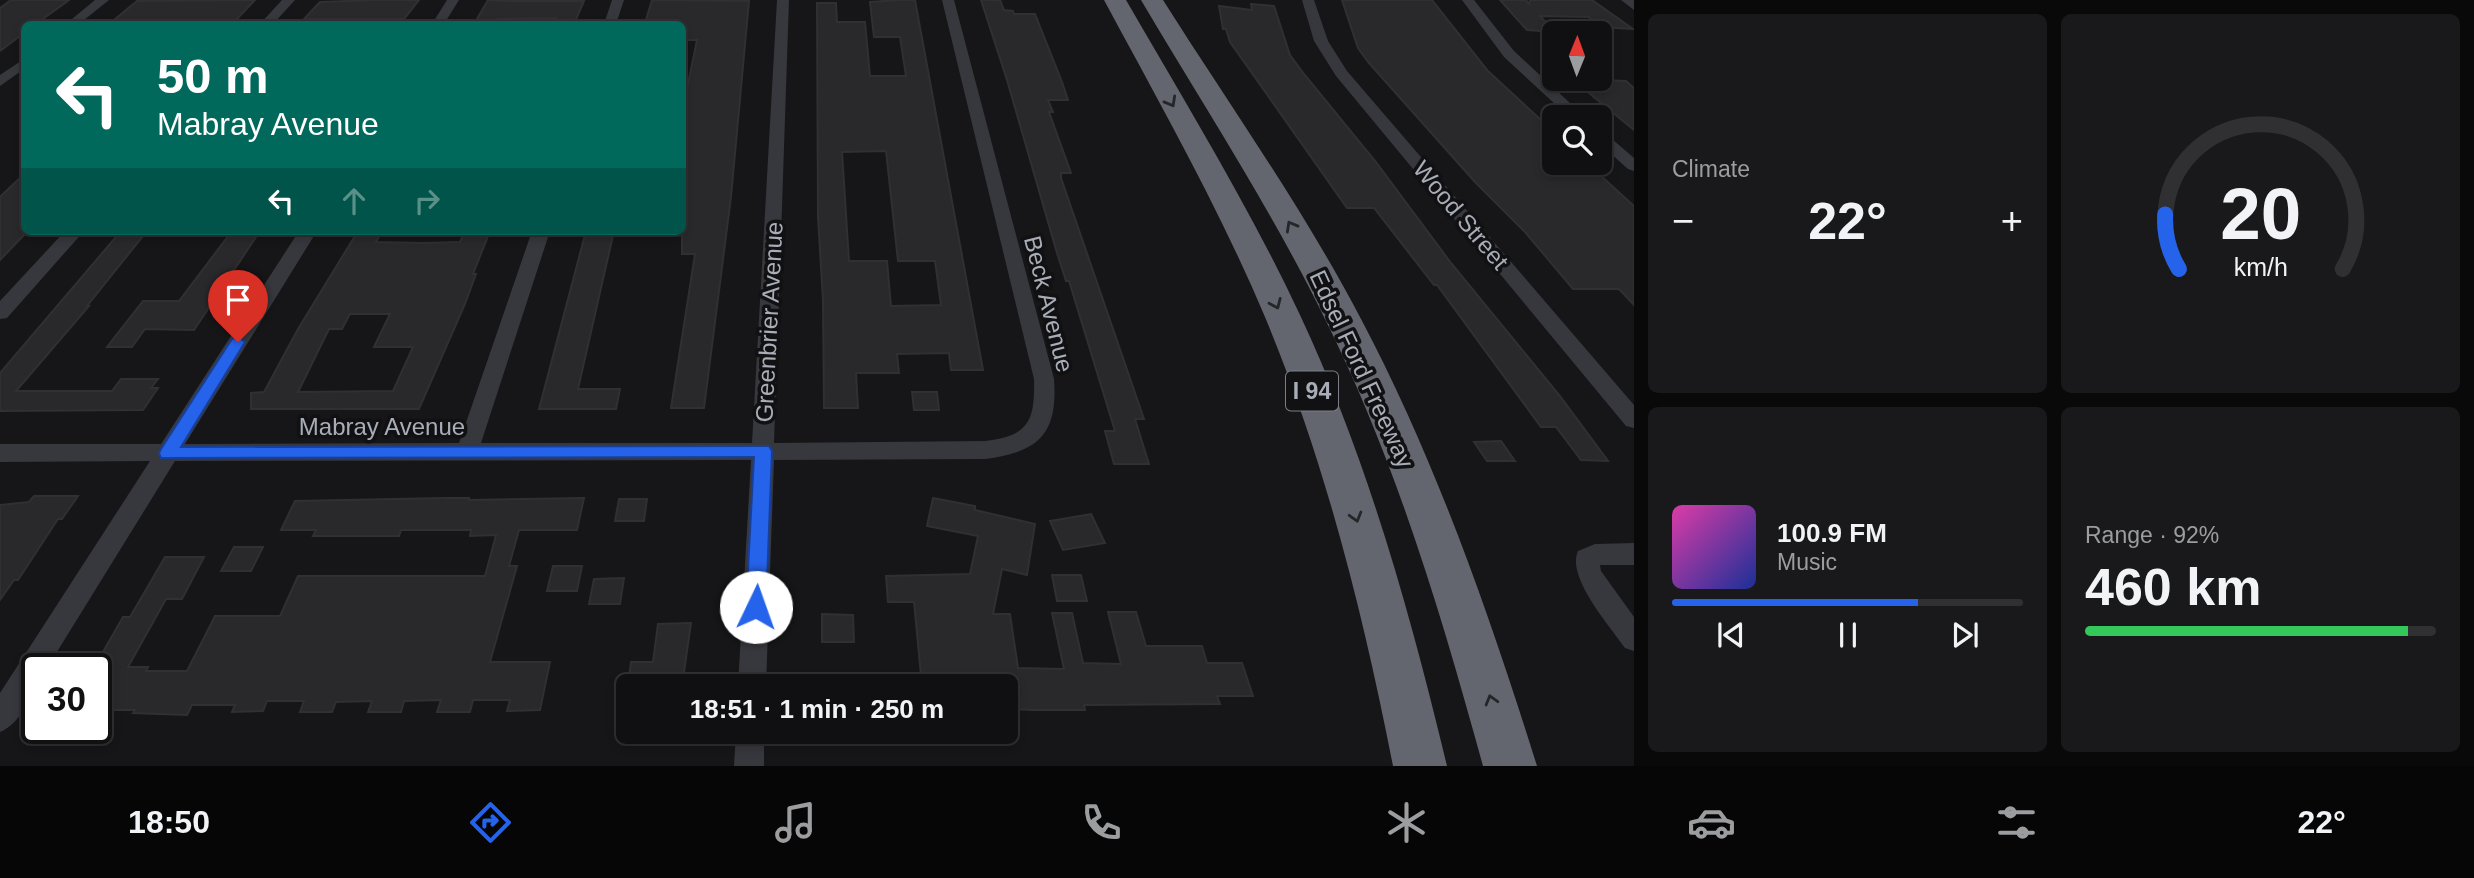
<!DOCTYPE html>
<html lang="en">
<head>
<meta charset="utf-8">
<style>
  :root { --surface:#101012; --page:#19191b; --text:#f1f3f6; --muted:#9c9d9f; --line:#303032; --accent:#2563eb }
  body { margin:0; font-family:Helvetica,sans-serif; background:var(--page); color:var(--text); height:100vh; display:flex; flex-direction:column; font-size:26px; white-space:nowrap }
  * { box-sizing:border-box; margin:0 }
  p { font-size:23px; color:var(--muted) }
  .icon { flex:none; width:38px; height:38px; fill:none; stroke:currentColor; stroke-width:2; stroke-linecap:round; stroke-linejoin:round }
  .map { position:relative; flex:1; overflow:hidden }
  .drawer { display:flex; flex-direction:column; gap:14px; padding:14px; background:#09090a; width:840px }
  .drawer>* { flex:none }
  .hud { position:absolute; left:21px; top:21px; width:665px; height:214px; border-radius:10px; box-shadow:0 4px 10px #0003,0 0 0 2px var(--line); background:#00695c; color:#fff; overflow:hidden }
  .needle { width:46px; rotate:1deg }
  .controls { position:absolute; left:1542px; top:21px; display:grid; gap:14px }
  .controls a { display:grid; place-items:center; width:70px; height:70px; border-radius:10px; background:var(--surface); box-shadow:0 4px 10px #0003,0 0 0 2px var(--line); font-size:35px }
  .speed { position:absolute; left:21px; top:653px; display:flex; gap:14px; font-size:35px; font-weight:700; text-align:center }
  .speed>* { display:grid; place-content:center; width:91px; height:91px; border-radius:50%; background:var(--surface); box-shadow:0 4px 10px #0003,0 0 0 2px var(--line); line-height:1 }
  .speed .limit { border:4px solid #111; border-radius:10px; background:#fff; color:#111 }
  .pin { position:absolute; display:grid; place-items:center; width:60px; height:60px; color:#fff; margin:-72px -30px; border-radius:50% 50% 50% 0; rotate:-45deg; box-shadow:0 0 7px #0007 }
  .pin .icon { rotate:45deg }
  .me { position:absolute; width:77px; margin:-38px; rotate:3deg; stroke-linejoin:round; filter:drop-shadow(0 0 5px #0008) }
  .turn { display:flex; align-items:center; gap:24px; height:147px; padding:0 21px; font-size:32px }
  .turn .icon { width:91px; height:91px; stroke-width:2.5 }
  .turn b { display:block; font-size:49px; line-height:60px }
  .lanes { display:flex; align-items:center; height:66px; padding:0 21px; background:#0003; justify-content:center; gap:35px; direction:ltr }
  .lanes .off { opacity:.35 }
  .big { font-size:52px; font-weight:700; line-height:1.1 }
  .drawer .widget { flex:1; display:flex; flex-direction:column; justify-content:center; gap:10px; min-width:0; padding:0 24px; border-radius:10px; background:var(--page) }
  .drawer .dial { align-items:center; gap:0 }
  .dial svg { height:182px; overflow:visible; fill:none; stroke:var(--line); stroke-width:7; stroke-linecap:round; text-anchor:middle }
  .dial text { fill:var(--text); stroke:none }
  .song { display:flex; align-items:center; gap:21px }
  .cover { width:84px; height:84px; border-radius:10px; background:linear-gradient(135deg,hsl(320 70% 55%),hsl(230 70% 35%)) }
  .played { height:7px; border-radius:4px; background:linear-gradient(90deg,var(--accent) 70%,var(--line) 70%) }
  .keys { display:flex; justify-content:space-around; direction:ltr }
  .heat { display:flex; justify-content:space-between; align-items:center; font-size:38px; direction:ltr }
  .charge { height:10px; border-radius:5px; background:linear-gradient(90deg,#34c759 92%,var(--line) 0) }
  .drawer .tiles { flex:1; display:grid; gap:14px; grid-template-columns:repeat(2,1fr) }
  .trip { position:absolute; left:616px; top:674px; width:402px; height:70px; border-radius:10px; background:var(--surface); box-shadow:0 4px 10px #0003,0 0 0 2px var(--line); font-weight:700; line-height:70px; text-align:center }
  .menu { display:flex; height:112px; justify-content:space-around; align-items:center; background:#060607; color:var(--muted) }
  .menu .icon { width:49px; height:49px }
  .menu .selected { color:var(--accent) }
  .menu b { font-size:32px; color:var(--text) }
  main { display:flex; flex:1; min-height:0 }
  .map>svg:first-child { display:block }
</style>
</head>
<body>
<main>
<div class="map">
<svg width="1634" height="766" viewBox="0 0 1634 766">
  <rect width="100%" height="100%" fill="#161618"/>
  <g fill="#29292c" stroke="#303034" stroke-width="2" fill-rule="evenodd">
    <polygon points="11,0 69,0 36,24 24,24 24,33 0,51 0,8"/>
    <polygon points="255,0 235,21 140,21 136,24 109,24 137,1"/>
    <polygon points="375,0 419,0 404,19 304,19 320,2"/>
    <polygon points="488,0 506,1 584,1 574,24 553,24 556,18 497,19 494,24 474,24"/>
    <polygon points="652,0 749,1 731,197 704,408 671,408 695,254 682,254 682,113 697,40 682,40 682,23 645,23"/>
    <path d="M897 0H915L983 370H951L949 353 897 354 899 373H856L858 408H824L823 300 818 217 817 3H836L837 22H865L870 76H906L900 37H874L870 2ZM886 151 898 261H935L941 305 891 306 887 261H849L842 152Z"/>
    <polygon points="981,0 1000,0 1004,10 1013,11 1014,14 1035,14 1062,82 1068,100 1048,100 1053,112 1049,112 1071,173 1061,173 1061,178 1144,419 1135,419 1149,464 1114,464 1105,431 1115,431 1069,281 1066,281 1057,253 1007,80"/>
    <polygon points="1342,0 1432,0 1488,71 1554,132 1554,163 1587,163 1634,206 1634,305 1619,289 1573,289 1525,232 1475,182 1369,63 1358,48"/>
    <polygon points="1500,0 1526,0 1529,4 1530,0 1592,0 1633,29 1597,27 1589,17 1540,16 1555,32 1527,30"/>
    <polygon points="1251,4 1274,6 1290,55 1304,74 1376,162 1451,263 1560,396 1608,461 1581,460 1556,427 1541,427 1437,285 1434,285 1374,208 1347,208 1230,42 1226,29 1223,29 1219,6 1252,10"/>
    <polygon points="1572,79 1626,81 1634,88 1634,130"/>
    <polygon points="24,174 24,235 0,260 0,197"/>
    <polygon points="121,231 147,231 87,306 89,306 16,391 112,391 121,379 158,379 151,388 158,388 143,410 0,411 0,373"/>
    <polygon points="232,231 260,231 194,330 145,329 132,347 107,347 143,301 179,301"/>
    <path d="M358 231H382L376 242 423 243 460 242 465 231H490L473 274H476L465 304 419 409H251V393L264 392 298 329ZM350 314H390L374 347H413L393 391 298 392 329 329H342Z"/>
    <polygon points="586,231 614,231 578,389 620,389 616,409 539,409"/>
    <polygon points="912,392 937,392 939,410 914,410"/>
    <polygon points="1501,441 1515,461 1487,461 1474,442"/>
    <polygon points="34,496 78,496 62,519 58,519 18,580 14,580 0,600 0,505 29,502"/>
    <polygon points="445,498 469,498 469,500 584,498 577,530 519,530 509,566 517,566 490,662 550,662 540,710 507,711 510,700 473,700 470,712 437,712 441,700 404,701 401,712 368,712 372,701 336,702 332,712 300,712 304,701 267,701 263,711 232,712 235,705 192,705 187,715 133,713 135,710 96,710 96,664 123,617 130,617 165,557 204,557 182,599 166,599 128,667 148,667 146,671 187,671 215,616 280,616 298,576 485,576 496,535 470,536 471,530 401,530 399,536 313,536 316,530 281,530 295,501"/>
    <polygon points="933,498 975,506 975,510 1035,524 1027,575 1002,569 993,614 1010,614 1018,668 1064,669 1052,613 1072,613 1083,663 1121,664 1108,612 1136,612 1146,646 1202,646 1207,663 1242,663 1253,696 1217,696 1220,704 1084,705 1085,710 1034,710 1006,709 1006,686 922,686 914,602 888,602 886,576 970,574 978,536 927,526"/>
    <polygon points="619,499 647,499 644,521 615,521"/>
    <polygon points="1091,514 1105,543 1063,550 1050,521"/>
    <polygon points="234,547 263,547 251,571 221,571"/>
    <polygon points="553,566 582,566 577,591 547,591"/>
    <polygon points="1052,575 1081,575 1087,601 1057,601"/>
    <polygon points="624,578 620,604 589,604 594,579"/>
    <polygon points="822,614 853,615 854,642 822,642"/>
    <polygon points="691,623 682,686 628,686 631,662 653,662 658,624"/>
  </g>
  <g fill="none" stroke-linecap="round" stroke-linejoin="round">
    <g fill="#37383d" fill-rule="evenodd">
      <polygon points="95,0 109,0 79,24 66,24"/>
      <polygon points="282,0 295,0 273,24 260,24"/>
      <polygon points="447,0 459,0 444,24 432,24"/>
      <polygon points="612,0 624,0 616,24 604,24"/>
      <path d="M777 0H789L774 443 985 441C1029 436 1035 421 1034 379L942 0H954L1054 379C1058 434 1039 452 985 459L774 460 766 686H738L751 460 175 461 47 668H37C37 690 21 724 0 732V693L150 461 0 462V444H161L299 231H317L185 444 459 443 532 231H550L481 443H752Z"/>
      <polygon points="1302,0 1314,0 1328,41 1347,71 1634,405 1634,428 1626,426 1336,76 1314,41"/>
      <polygon points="1462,0 1474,0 1514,51 1585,117 1569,117 1504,57"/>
      <polygon points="1621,0 1634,0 1634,10"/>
      <polygon points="24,59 24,69 0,86 0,75"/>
      <polygon points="1600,131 1605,133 1634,158 1634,171 1628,169 1600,144"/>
      <polygon points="65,231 84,231 7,318 0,319 0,301"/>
      <path d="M1634 543V565H1600L1601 571 1634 617V651L1625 648C1610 626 1566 577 1578 551L1595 544Z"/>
      <polygon points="736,732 764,732 764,766 734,766"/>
    </g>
    <g fill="#63666e" fill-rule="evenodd">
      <path d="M1104 0H1126C1186 104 1249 206 1300 315 1367 458 1410 612 1447 766H1393C1363 613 1325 461 1265 317 1219 208 1160 104 1104 0Z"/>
      <path d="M1141 0H1163C1230 106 1303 208 1361 319 1436 461 1489 613 1537 766H1483C1441 613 1395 459 1324 317 1270 207 1203 105 1141 0Z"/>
    </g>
  </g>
  <defs><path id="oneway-chevron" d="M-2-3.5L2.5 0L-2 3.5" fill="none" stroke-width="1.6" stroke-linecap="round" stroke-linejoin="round" transform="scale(1.75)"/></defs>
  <g stroke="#26262a">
    <use href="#oneway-chevron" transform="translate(1171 102) rotate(61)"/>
    <use href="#oneway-chevron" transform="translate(1291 226) rotate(-119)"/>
    <use href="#oneway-chevron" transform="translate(1276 304) rotate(66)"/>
    <use href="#oneway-chevron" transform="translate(1356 517) rotate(74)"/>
    <use href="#oneway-chevron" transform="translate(1491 700) rotate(-106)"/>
  </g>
  <polygon fill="#2563eb" stroke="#184099" stroke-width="2" points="238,337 245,342 181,447 769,446 772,451 766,607 763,613 756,616 749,613 746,607 754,457 161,458 159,453 161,449 232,339"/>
  <g text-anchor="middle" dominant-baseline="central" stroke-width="7" stroke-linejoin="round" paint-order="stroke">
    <rect fill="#111113" stroke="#7b7e86" stroke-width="2" x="1286" y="371.5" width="52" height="39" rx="5"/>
    <g font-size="23" font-weight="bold" fill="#a8adb8">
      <text x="1312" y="391">I 94</text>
    </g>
    <g font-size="24" fill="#a8adb8" stroke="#111113">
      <text transform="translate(1461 215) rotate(50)">Wood Street</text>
      <text transform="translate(1049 304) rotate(76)">Beck Avenue</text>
      <text transform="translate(769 322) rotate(-87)">Greenbrier Avenue</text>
      <text transform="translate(1362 369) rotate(65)">Edsel Ford Freeway</text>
      <text x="382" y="426">Mabray Avenue</text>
    </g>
  </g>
</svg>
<div class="controls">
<a><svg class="needle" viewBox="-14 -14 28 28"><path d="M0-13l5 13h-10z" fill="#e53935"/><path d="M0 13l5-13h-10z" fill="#9c9d9f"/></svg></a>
<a><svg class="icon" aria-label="search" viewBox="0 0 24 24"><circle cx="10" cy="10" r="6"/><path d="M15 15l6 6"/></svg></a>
</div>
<div class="speed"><div class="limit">30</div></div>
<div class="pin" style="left:238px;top:342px;background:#d93025"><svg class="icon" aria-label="arrive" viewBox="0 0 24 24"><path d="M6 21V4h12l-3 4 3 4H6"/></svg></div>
<svg class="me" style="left:756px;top:607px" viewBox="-20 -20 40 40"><circle r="19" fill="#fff"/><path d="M0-13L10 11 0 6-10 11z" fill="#2563eb"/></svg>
<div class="trip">18:51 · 1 min · 250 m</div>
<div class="hud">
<div class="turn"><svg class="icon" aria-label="left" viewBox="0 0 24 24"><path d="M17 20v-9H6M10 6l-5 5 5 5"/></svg><div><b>50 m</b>Mabray Avenue</div></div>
<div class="lanes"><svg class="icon" aria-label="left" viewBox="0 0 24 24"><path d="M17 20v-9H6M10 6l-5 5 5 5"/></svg><svg class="icon off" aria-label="ahead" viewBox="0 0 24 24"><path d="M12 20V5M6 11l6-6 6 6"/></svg><svg class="icon off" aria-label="right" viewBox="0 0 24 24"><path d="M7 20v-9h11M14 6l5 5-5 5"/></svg></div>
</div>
</div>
<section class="drawer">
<div class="tiles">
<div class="widget"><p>Climate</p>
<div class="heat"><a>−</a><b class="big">22°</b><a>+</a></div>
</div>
<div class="widget dial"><svg viewBox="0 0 100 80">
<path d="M14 69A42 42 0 1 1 86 69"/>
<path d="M14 69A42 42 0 0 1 8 45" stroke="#2563eb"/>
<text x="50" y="56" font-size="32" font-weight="700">20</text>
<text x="50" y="72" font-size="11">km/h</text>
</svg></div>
<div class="widget">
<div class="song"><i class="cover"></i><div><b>100.9 FM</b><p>Music</p></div></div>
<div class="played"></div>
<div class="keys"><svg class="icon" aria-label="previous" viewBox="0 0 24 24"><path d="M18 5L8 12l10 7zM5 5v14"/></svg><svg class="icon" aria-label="pause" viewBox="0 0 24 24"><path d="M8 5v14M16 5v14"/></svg><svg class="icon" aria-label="next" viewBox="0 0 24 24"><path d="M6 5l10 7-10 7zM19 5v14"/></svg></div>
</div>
<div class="widget"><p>Range · 92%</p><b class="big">460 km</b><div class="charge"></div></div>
</div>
</section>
</main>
<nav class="menu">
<b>18:50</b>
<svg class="icon selected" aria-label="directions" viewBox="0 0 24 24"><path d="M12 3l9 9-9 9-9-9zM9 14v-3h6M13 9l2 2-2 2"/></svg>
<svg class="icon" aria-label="music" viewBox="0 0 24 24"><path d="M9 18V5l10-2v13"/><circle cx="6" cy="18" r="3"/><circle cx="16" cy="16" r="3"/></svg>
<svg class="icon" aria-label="phone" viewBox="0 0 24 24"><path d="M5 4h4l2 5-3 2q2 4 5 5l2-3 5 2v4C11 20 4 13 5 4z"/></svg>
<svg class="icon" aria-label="climate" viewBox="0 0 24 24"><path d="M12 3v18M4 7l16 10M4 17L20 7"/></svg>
<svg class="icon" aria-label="car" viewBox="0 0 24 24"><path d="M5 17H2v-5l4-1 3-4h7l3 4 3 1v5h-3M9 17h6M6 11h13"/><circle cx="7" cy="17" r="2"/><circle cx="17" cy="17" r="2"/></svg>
<svg class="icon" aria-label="filters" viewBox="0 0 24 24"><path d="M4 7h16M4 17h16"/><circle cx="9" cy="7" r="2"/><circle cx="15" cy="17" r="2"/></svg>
<b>22°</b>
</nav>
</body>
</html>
